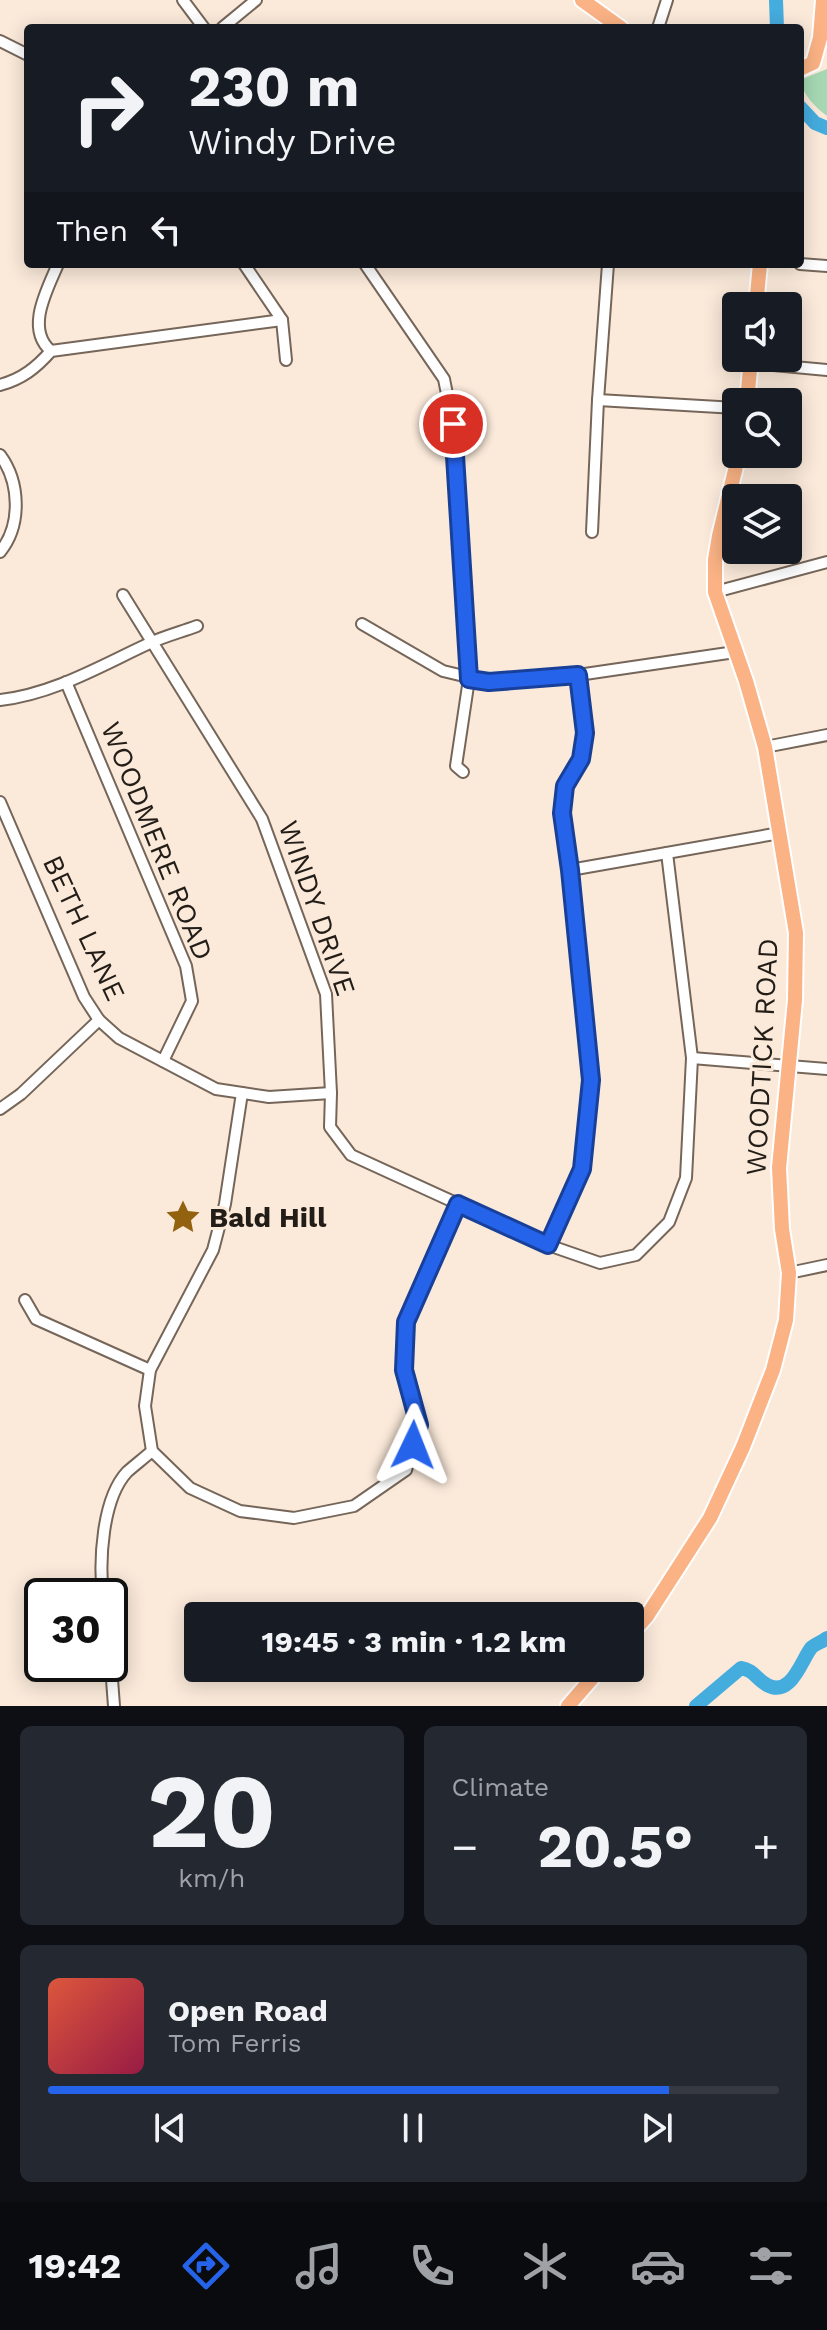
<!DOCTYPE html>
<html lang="en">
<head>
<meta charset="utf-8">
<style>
  :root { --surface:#171b24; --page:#242831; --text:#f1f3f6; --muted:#9ea1a6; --line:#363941; --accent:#2563eb }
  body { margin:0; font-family:"Work Sans",sans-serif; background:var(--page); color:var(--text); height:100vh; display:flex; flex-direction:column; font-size:30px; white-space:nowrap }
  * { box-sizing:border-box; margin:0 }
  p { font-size:26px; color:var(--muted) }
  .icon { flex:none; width:44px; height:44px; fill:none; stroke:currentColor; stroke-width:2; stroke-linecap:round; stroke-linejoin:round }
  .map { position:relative; height:1706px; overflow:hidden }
  .drawer { display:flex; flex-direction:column; gap:20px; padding:20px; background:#0d0f14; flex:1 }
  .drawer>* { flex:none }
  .banner { position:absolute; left:24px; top:24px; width:780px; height:244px; border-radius:8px; box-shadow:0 4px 20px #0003; background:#171b24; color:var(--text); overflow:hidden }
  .controls { position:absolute; left:722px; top:292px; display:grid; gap:16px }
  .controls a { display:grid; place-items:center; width:80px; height:80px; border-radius:8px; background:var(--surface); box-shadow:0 4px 20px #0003; font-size:40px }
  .speed { position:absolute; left:24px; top:1578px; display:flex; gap:16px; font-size:40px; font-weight:700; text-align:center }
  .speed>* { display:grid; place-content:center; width:104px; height:104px; border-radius:50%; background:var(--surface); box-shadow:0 4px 20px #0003; line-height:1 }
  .speed .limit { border:4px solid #111; border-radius:12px; background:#fff; color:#111 }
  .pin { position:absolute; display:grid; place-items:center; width:68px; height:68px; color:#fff; margin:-34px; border:4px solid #fff; border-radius:50%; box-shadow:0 2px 8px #0007 }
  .me { position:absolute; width:88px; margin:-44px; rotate:2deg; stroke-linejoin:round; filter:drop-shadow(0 0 6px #0008) }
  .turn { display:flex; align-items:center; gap:28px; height:168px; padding:0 32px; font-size:36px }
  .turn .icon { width:104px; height:104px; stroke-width:2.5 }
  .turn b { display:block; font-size:56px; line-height:68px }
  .then { display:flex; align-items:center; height:76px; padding:0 32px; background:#0003; gap:16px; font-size:30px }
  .big { font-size:60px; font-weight:700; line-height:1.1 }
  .drawer .tile { flex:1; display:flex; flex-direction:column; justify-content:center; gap:12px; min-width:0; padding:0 28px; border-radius:12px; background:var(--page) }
  .drawer .dial { align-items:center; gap:0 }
  .dial b { font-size:104px; line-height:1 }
  .song { display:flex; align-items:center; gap:24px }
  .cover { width:96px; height:96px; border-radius:12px; background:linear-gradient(135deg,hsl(10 70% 55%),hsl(340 70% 35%)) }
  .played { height:8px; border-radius:4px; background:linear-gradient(90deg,var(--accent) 85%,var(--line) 85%) }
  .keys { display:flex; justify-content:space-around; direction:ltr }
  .heat { display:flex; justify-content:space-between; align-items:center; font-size:44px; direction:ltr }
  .drawer .tiles { flex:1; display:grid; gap:20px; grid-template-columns:1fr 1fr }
  .tile:last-child { grid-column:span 2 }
  .trip { position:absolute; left:184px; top:1602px; width:460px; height:80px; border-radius:8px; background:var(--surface); box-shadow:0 4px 20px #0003; font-weight:700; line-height:80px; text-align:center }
  .menu { display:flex; height:128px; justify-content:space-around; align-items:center; background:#090b0e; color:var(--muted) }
  .menu .icon { width:56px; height:56px }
  .menu .selected { color:var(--accent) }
  .menu b { font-size:36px; color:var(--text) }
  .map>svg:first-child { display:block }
</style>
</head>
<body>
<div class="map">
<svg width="827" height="1706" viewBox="0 0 827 1706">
  <rect width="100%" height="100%" fill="#fbeada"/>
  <path fill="#a6d9b3" d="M827 69V116C815 107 803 95 800 80Z"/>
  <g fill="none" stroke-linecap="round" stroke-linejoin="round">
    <g stroke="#45acde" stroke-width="14">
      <polyline points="776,0 777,28"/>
      <polyline points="800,107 815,123 827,128"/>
      <path d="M696 1706 741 1668C754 1670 756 1679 767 1685 791 1698 801 1661 811 1648 815 1644 822 1642 827 1638"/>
    </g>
    <g stroke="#756659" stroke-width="14">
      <g id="minor">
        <polyline points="183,0 204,28"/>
        <polyline points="222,28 256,0"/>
        <polyline points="658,28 667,0"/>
        <polyline points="0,41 28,55"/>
        <polyline points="244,264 282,320 286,360"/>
        <polyline points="365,264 444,379 453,424 469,679 456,766 463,772"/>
        <polyline points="800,264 827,266"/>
        <path d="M51 351C25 329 47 290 58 264"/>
        <polyline points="751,363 827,370"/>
        <path d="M0 385C22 379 36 368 51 351L282 320"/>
        <polyline points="598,400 736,408"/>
        <path d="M0 455C20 482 22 525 0 552"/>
        <polyline points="592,532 598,400 608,264"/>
        <polyline points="715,592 827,562"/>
        <polyline points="123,595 262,819 326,994 331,1093 330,1127 351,1155 548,1245 600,1263 636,1255 669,1222 686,1178 692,1058 667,853"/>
        <polyline points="362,624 443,671 489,682 578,675 735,652"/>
        <polyline points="66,682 186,966 192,1001 163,1061"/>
        <path d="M0 700C54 694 102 665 150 643 165 636 181 632 197 626"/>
        <polyline points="765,747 827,735"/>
        <polyline points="0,802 84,997 99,1020 119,1038 216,1089 269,1097 331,1093"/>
        <polyline points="570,870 780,833"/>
        <polyline points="692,1058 827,1069"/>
        <polyline points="242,1093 225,1204 213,1250 150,1370 145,1406 152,1451 190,1488 240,1511 294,1518 354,1506 406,1470 419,1425 404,1370 406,1322 458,1204"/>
        <polyline points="0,1109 21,1094 99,1020"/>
        <polyline points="548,1245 582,1169 591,1080 570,870 562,813 565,786 581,759 585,733 578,675"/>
        <polyline points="789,1273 827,1265"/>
        <polyline points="25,1300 36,1319 150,1370"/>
        <path d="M103 1596C99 1561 102 1499 127 1472 135 1465 144 1458 152 1451"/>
        <polyline points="110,1653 114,1706"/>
      </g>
    </g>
    <g stroke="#fff" stroke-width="18">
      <g id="major">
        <polyline points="582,0 621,28"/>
        <polyline points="800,69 813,63 820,38 823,0"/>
        <polyline points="756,306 760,264"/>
        <polyline points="747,402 751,358"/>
        <polyline points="630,1635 647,1616 710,1518 743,1447 773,1370 786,1320 789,1273 782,1229 779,1168 795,1000 796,933 765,747 746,681 715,592 715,560 719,536 739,454"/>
        <polyline points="568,1706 601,1668"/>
      </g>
    </g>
    <use href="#minor" stroke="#fff" stroke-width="10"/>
    <use href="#major" stroke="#fbb385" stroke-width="14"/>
  </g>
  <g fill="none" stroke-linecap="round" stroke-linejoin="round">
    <g stroke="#184099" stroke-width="20">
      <polyline id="route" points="413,1445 419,1425 404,1370 406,1322 458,1204 548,1245 582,1169 591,1080 570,870 562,813 565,786 581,759 585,733 578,675 489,682 469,679 453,424"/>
    </g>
    <use href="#route" stroke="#2563eb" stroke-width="14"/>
  </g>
  <defs>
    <g id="sight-bare" transform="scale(2.76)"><path d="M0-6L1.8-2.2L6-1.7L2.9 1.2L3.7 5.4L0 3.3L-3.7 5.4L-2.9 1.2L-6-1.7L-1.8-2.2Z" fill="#92620f" stroke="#fbeada" stroke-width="2.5" paint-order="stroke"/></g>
  </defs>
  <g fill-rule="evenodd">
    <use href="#sight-bare" x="183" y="1217"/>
  </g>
  <g text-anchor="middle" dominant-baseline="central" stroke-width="6" stroke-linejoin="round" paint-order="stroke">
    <g font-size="28" fill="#231d18" stroke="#fbeada">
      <text transform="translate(157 841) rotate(68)">WOODMERE ROAD</text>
      <text transform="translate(317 908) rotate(71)">WINDY DRIVE</text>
      <text transform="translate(84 928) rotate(65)">BETH LANE</text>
      <text transform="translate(762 1057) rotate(-87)">WOODTICK ROAD</text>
    </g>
    <g font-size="28" font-weight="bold" fill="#231d18" stroke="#fbeada" text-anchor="start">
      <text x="209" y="1217">Bald Hill</text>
    </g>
  </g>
</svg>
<div class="controls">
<a><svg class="icon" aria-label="sound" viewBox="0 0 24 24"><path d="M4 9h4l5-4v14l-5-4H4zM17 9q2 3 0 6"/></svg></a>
<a><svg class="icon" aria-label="search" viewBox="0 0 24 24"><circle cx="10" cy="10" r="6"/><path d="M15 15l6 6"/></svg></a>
<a><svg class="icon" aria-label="layers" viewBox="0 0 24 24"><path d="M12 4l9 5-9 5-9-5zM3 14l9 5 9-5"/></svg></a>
</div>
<div class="speed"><div class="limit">30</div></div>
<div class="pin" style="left:453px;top:424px;background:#d93025"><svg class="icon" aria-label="arrive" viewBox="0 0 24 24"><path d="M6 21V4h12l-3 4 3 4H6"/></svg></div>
<svg class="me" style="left:413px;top:1445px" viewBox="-20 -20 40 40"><path d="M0-17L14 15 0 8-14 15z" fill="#2563eb" stroke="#fff" stroke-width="4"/></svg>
<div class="trip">19:45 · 3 min · 1.2 km</div>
<div class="banner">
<div class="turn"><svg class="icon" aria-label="right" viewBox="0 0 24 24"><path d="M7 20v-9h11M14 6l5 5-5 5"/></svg><div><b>230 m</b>Windy Drive</div></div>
<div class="then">Then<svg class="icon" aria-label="left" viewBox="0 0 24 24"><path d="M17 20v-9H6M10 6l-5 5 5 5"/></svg></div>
</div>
</div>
<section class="drawer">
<div class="tiles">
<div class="tile dial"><b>20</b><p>km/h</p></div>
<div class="tile"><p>Climate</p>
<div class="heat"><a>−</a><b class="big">20.5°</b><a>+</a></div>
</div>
<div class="tile">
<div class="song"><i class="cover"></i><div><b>Open Road</b><p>Tom Ferris</p></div></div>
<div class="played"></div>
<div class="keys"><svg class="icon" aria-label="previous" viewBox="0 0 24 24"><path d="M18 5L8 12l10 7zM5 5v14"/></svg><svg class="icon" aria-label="pause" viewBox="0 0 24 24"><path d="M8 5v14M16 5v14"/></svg><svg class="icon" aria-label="next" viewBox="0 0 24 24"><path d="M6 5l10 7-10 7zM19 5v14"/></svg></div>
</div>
</div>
</section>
<nav class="menu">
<b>19:42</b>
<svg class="icon selected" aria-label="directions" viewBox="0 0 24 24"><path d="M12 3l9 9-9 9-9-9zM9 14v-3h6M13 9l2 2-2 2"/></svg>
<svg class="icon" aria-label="music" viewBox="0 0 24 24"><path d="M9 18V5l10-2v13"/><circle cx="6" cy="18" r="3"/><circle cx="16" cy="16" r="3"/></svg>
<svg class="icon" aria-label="phone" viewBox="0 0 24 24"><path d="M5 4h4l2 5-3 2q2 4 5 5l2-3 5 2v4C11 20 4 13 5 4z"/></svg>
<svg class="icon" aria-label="climate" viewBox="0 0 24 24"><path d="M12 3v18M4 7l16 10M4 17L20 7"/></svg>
<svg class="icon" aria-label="car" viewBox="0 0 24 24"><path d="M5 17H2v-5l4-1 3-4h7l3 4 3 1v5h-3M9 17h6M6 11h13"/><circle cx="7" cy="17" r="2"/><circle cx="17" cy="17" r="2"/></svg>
<svg class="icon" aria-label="filters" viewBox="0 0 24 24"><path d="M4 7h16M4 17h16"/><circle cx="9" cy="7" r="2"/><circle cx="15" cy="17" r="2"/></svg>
</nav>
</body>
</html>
